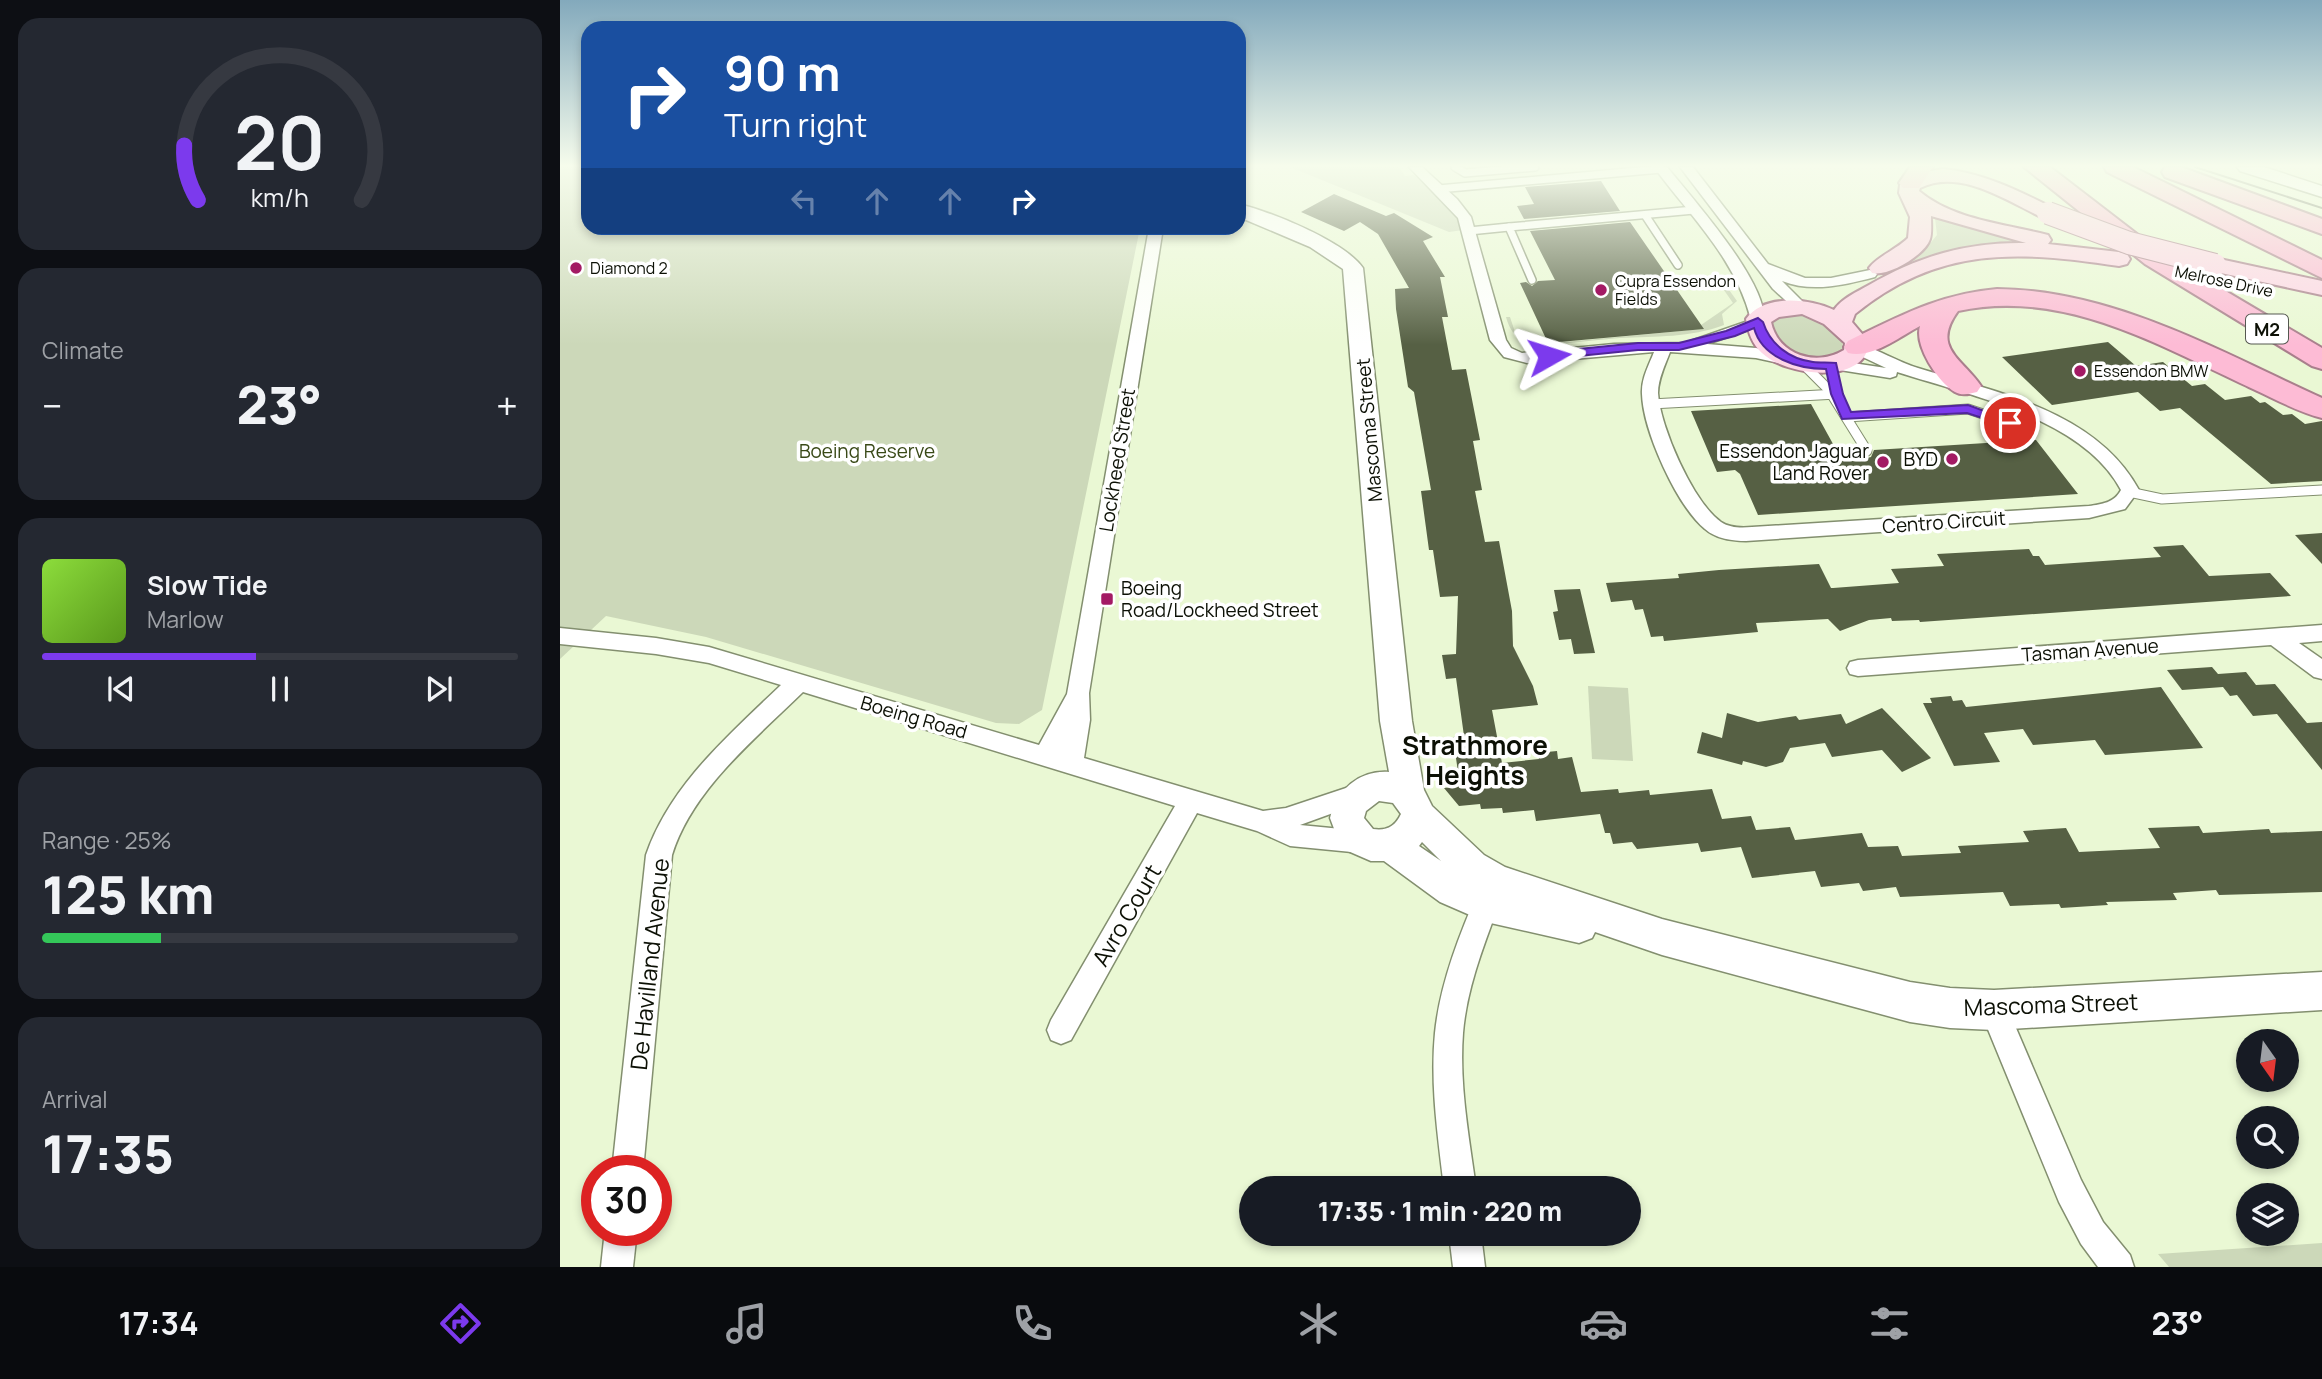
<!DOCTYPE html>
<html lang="en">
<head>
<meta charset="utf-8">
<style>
  :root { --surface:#171b24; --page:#242831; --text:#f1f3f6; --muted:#9ea1a6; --line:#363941; --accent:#7c3aed }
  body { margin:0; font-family:Manrope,sans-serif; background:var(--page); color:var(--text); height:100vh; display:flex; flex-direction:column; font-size:26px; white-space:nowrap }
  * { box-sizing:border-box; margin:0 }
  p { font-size:23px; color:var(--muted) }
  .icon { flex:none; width:38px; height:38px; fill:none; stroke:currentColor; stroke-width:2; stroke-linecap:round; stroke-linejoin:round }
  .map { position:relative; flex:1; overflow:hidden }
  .drawer { display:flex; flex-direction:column; gap:18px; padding:18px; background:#0d0f14; width:560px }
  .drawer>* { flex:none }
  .banner { position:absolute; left:21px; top:21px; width:665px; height:214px; border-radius:21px; box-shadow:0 4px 10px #0003; background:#1a4fa0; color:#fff; overflow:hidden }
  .needle { width:46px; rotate:166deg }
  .fabs { position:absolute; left:1676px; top:1029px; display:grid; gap:14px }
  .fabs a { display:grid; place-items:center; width:63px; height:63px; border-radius:50%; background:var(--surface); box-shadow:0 4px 10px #0003; font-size:35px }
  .speed { position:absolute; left:21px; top:1155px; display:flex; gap:14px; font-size:35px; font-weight:700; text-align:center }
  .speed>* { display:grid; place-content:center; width:91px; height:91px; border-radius:50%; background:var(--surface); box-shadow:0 4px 10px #0003; line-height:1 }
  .speed .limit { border:10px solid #d22; background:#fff; color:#111 }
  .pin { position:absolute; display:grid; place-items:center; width:60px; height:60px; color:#fff; margin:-30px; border:4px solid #fff; border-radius:50%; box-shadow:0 2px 7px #0007 }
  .me { position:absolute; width:77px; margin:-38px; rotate:84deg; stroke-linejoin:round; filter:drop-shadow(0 0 5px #0008) }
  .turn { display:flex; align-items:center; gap:24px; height:147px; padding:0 28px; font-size:32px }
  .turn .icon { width:91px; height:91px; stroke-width:2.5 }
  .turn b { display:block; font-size:49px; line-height:60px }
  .lanes { display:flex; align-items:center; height:66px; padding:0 28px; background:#0003; justify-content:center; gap:35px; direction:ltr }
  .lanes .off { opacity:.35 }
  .big { font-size:52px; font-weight:800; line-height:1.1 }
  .drawer .card { flex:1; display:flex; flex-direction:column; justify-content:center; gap:10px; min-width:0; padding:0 24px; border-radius:21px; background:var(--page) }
  .drawer .dial { align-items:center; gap:0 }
  .dial svg { height:182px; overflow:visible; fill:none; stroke:var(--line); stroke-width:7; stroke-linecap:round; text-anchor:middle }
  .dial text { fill:var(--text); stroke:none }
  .song { display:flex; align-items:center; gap:21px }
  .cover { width:84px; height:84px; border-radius:10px; background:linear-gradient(135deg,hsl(90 70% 55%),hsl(90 70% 35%)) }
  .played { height:7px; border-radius:4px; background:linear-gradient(90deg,var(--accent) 45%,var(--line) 45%) }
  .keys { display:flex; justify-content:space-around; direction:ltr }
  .heat { display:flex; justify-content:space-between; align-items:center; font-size:38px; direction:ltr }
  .charge { height:10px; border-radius:5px; background:linear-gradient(90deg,#34c759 25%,var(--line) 0) }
  .trip { position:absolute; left:679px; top:1176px; width:402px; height:70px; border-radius:35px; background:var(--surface); box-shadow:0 4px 10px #0003; font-weight:800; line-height:70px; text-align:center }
  .dock { display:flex; height:112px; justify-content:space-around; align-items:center; background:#090b0e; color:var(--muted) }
  .dock .icon { width:49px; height:49px }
  .dock .active { color:var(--accent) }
  .dock b { font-size:32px; color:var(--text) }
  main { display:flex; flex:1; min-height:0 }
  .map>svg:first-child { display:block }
</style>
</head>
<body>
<main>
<section class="drawer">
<div class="card dial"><svg viewBox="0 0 100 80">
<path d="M14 69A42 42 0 1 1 86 69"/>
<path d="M14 69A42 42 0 0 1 8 45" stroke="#7c3aed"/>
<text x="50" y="56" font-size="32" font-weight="700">20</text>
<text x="50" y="72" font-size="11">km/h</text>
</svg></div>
<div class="card"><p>Climate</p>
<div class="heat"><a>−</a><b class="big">23°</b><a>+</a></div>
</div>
<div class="card">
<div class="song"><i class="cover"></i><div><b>Slow Tide</b><p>Marlow</p></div></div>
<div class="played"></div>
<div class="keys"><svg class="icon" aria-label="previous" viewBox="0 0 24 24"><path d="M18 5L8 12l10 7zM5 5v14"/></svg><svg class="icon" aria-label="pause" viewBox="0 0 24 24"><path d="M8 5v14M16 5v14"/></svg><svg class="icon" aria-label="next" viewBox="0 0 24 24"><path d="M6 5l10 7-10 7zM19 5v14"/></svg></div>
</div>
<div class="card"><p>Range · 25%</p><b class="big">125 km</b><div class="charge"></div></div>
<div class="card"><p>Arrival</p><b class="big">17:35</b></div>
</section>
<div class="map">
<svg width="1762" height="1267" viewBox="0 0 1762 1267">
  <rect width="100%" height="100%" fill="#eaf8d4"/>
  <g fill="#ccd8b9">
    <polygon points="0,167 28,167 28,228 580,228 482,710 459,724 436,723 146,637 46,616 0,659"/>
    <polygon points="730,167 839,167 845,176 854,175 891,208 903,230 889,232"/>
    <path d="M1375 218 1488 247C1436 249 1392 246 1344 270L1339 265 1363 252 1377 235Z"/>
    <path d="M1152 273H1157L1177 301 1162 314 1164 325C1130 338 1096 336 1060 338 1034 340 1009 343 983 346L984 350C964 347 951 336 946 317H950L955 332 972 345 1143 329 1141 325 1173 303Z"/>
    <path d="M1238 314 1259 320 1281 337 1283 349C1264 370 1218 351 1211 325L1219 317Z"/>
    <polygon points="1028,686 1068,688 1073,761 1032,759"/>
    <polygon points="1762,1243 1762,1267 1609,1267 1598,1254"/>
  </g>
  <g fill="#566044">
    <polygon points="1041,181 1060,211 964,219 957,206 974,204 965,187"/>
    <polygon points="774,194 826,216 834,213 873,237 863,241 885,277 880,277 888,317 882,317 892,370 906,369 920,440 913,441 922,490 915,491 925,542 939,541 952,611 953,646 973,686 978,705 932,710 942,763 979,759 977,753 997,751 998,759 1012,757 1021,792 1058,789 1059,793 1089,790 1090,795 1152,789 1162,819 1191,816 1196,830 1230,827 1235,840 1302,833 1308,847 1338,846 1342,856 1401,853 1398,846 1469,842 1463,831 1506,828 1519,852 1600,848 1588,828 1639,826 1643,833 1709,829 1711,833 1762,831 1762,892 1659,895 1656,890 1613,893 1617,900 1546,902 1548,905 1501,908 1499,904 1450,906 1443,892 1340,897 1336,887 1303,891 1299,883 1261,887 1255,871 1192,878 1181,847 1141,852 1138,843 1077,849 1072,842 1053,844 1050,833 1045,833 1040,814 976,821 974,810 943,813 942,808 921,809 920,804 899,806 884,788 900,786 893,737 904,736 896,678 886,679 882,655 896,654 898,596 880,597 873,550 869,550 861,491 871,490 854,392 848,387 836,309 835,289 849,288 818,234 800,222 784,231 741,212"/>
    <polygon points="1070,222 1144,329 988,343 960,283 966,282 972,286 978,281 995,280 970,231"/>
    <polygon points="1548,342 1576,366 1603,362 1632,386 1645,384 1665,400 1691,396 1700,403 1705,402 1723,415 1732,414 1745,424 1762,421 1762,481 1711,484 1620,408 1600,411 1578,392 1492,405 1442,357"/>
    <polygon points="1251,404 1278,453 1299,451 1307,458 1311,457 1314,450 1476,440 1518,494 1198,515 1180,474 1175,470 1157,472 1131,411"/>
    <polygon points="1762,533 1762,564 1735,535"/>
    <polygon points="1623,545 1649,576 1710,573 1731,596 1360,622 1359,620 1332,621 1331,618 1309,620 1280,631 1268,619 1196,623 1198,632 1104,641 1103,636 1091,637 1083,609 1075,610 1072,600 1051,602 1046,583 1119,578 1118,574 1159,570 1259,564 1271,588 1273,588 1339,583 1331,569 1384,566 1377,554 1469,549 1473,556 1479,556 1485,565 1601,557 1593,547"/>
    <polygon points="1020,589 1035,653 1014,654 1011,639 999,640 993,612 998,611 994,590"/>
    <polygon points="1652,667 1658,674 1686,672 1696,685 1715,684 1747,723 1762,722 1762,770 1717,714 1693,716 1677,695 1670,696 1663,687 1622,690 1607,670"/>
    <polygon points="1601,687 1643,748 1545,755 1535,740 1473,745 1463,729 1424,733 1440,762 1394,766 1363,703 1372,703 1370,698 1391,696 1393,701 1402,700 1406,707"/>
    <polygon points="1322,708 1371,758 1342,772 1322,750 1272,757 1265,743 1230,748 1223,762 1206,767 1183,761 1182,765 1137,753 1142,732 1162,738 1167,713 1198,722 1236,716 1239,720 1281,714 1286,724"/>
  </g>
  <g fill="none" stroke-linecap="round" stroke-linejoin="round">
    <g stroke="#838f6f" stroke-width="10">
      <g id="lane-far1">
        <polyline points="895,167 905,173 975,167"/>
        <polyline points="878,189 1101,169"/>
        <polyline points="1085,215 1118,265"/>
        <polyline points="909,231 949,227"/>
        <polyline points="972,280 949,227 1134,210"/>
      </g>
    </g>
    <g stroke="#838f6f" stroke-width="11">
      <g id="lane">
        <polyline points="1242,363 1269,390 1307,451"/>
        <polyline points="1271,366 1279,400"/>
        <polyline points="1091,404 1277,394"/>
        <polyline points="1287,417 1408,409 1450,423"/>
        <polyline points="1569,492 1602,499 1762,490"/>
      </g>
    </g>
    <g stroke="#838f6f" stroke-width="3">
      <g id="street">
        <path d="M849 167H862L897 199 911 217 946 340 951 348 962 353 1054 344 1125 343 1191 320C1176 259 1130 216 1094 167H1107C1131 197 1214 289 1203 325L1147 344 1196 348 1238 358 1240 361 1232 366 1196 358 1110 352C1105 365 1098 379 1098 393 1100 427 1133 502 1161 522 1170 528 1181 528 1192 527L1529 506C1542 504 1554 503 1561 490 1523 418 1408 395 1337 372L1336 376 1330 378 1267 368 1265 365 1273 360 1326 368 1292 352 1290 349 1298 344C1318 349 1338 362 1358 368 1436 392 1536 411 1579 490L1565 509 1529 518 1186 541C1173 541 1156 539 1145 529 1117 506 1083 431 1082 394 1081 379 1089 365 1094 352L967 363 944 357 930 340 898 218Z"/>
        <path d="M1120 167H1133L1208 264 1245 278H1271L1310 270 1317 274 1315 277C1284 285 1252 293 1222 281L1248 307 1246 310H1236L1213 289Z"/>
        <path d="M589 228H603L529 693 530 720 524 758 703 811 726 808 801 783 809 786 813 793 809 800 740 825 802 831 811 834 814 842 811 850 802 853 730 846 697 831 637 813 511 1040 501 1044 491 1040 487 1030 491 1020 615 806 243 692C195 739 132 790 112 855L83 1171H52L86 855C110 785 169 735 221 685L149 663 96 654 0 644V628L96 638 149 647 479 745 507 694Z"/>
        <polygon points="1762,625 1762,641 1739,643 1762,659 1762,679 1754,677 1711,645 1298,676 1290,674 1287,668 1290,662 1298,660"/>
        <path d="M930 881 939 885 943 893C927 938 907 984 903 1033 899 1084 909 1137 916 1188H884C878 1137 870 1084 875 1033 880 983 901 930 921 885Z"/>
        <polygon points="1434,996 1444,1000 1521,1180 1543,1222 1570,1255 1574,1267 1538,1267 1521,1244 1499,1202 1420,1010 1424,1000"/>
        <polygon points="45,1230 77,1230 73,1267 41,1267"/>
        <polygon points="889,1234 921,1234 925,1267 893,1267"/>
      </g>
    </g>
    <g stroke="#838f6f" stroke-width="3">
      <g id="secondary">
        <polygon points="1677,167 1704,167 1762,186 1762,197 1680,171"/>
        <path d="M679 204C711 212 784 241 803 268L852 721 864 790 872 806 924 855 945 867 1102 919 1350 982 1390 988 1434 990 1762 972V1010L1434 1030 1390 1028 1350 1022 1102 955 1035 932 1032 938 1019 943 926 922 880 902 824 861H811L788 851 779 842 770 818C777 790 799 770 829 772L820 721 783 269 750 247 679 217ZM819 801 833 803 841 814C835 827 826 831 813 829L804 818 806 811ZM862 842 881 861 859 846Z"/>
      </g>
    </g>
    <g stroke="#a97f8c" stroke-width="4">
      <g id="primary">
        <path d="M1383 169C1424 173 1459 191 1495 209L1498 213 1495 217H1481C1446 200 1399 168 1360 188L1359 191C1393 220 1446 224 1488 235L1491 240 1488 244 1559 252 1567 254 1570 259 1567 264 1559 266C1459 251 1379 245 1295 314L1292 322 1309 342C1306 386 1226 376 1202 353 1192 344 1188 332 1186 319 1204 293 1250 299 1274 310 1282 298 1297 292 1309 285 1359 256 1407 242 1466 243L1371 216C1371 223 1372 233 1370 239 1365 255 1328 277 1312 273L1309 268C1318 256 1337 249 1348 238L1350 217 1339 193 1340 185 1358 173ZM1242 314 1264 324 1285 343 1284 350C1256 367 1218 355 1211 322L1219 317Z"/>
        <polygon points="1655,258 1762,281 1762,295 1647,270 1644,265 1647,260"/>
      </g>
    </g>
    <g stroke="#a97f8c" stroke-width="4">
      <g id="highway">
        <polygon points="1350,167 1373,167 1359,188 1343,188 1339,183"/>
        <polygon points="1464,167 1490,167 1603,254 1762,348 1762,369 1752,366 1585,264"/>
        <polygon points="1544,167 1573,167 1762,260 1762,278 1547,172"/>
        <polygon points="1605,167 1621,167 1762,219 1762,234 1605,177 1602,172"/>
        <path d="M1437 289C1553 290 1659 351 1762 398V418C1738 412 1715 399 1693 389 1600 346 1504 288 1398 311 1371 348 1402 358 1421 386L1417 392C1409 394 1402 396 1395 392 1378 382 1354 346 1360 326 1339 337 1312 359 1288 353L1284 347 1288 341C1340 316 1379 294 1437 289Z"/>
      </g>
    </g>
    <use href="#lane-far1" stroke="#fff" stroke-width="7"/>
    <use href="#lane" stroke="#fff" stroke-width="9"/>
    <use href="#street" fill="#fff" fill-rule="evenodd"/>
    <use href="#secondary" fill="#fff" fill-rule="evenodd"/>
    <use href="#primary" fill="#fed6e6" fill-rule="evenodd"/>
    <use href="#highway" fill="#fdbbd5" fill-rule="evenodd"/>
    <polyline stroke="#6c745f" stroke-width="2" points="1635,167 1762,208"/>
    <g stroke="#a97f8c" stroke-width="24" stroke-linecap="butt">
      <polyline id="primary-bridge" points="1488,213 1569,243 1655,265"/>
    </g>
    <use href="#primary-bridge" stroke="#fed6e6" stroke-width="22"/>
  </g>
  <linearGradient id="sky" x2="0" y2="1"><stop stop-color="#83a9bc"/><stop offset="0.48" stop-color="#f6fcec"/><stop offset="1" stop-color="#f6fcec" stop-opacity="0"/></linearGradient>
  <rect width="1762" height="345" fill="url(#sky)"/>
  <path fill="#7c3aed" stroke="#51269a" stroke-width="2" d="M1198 318 1203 322C1210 344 1229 359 1253 362 1261 363 1268 362 1276 363L1283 394 1291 412 1408 405 1457 423 1450 427 1407 413 1282 419 1271 394 1266 369C1238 369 1202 358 1194 328L1175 336 1119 350H1078L989 359 983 356 989 352 1078 343H1119L1166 331Z"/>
  <g fill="#a31a64" stroke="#fff" stroke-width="2.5">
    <circle cx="16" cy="268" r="7"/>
    <circle cx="1041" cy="290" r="7"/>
    <circle cx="1520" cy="371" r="7"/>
    <circle cx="1392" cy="459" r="7"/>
    <circle cx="1323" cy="462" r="7"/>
    <rect x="540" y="592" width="14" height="14" rx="3.5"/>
  </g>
  <g text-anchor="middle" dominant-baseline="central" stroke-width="7" stroke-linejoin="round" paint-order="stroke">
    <g font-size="16" fill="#0c1005" stroke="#fff" text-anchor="start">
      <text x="30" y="268">Diamond 2</text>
      <text x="1055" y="281">Cupra Essendon<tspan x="1055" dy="18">Fields</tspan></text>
      <text x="1534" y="371">Essendon BMW</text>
    </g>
    <g font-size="16" fill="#0c1005" stroke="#fff">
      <text transform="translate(1664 281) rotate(12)">Melrose Drive</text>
    </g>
    <rect fill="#fff" stroke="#555850" stroke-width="2" x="1686" y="314.5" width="42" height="29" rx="5"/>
    <g font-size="18" font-weight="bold" fill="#0c1005">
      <text x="1707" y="329">M2</text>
    </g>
    <g font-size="19" fill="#0c1005" stroke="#fff">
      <text transform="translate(809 430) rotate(-95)">Mascoma Street</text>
      <text transform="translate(557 460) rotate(-81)">Lockheed Street</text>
      <text transform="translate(1384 522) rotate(-4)">Centro Circuit</text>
      <text transform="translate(1530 650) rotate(-4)">Tasman Avenue</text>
      <text transform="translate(354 717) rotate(16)">Boeing Road</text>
    </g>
    <g font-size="19" fill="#394917" stroke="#fff">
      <text x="307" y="451">Boeing Reserve</text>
    </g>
    <g font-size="19" fill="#0c1005" stroke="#fff" text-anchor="end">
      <text x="1309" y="451">Essendon Jaguar<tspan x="1309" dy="22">Land Rover</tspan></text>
      <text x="1378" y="459">BYD</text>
      <text x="561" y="588" text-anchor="start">Boeing<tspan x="561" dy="22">Road/Lockheed Street</tspan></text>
    </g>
    <g font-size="23" fill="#0c1005" stroke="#fff">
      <text transform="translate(566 915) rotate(-60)">Avro Court</text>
      <text transform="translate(89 964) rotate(-84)">De Havilland Avenue</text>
      <text transform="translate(1491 1004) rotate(-2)">Mascoma Street</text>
    </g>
    <g font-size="26" font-weight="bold" fill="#0c1005" stroke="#fff">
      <text x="915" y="745">Strathmore<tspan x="915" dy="30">Heights</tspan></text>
    </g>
  </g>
</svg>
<div class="fabs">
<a><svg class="needle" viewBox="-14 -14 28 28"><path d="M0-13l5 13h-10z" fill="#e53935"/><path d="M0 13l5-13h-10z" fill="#9ea1a6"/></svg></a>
<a><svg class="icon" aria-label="search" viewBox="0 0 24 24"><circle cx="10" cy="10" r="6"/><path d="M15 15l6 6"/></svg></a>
<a><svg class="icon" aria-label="layers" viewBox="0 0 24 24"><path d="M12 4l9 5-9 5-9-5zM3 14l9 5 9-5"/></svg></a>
</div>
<div class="speed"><div class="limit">30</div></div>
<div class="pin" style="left:1450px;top:423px;background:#d93025"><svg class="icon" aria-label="arrive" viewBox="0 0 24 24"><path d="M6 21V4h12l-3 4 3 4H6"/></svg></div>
<svg class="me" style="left:989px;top:356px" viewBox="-20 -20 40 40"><path d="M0-17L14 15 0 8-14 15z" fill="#7c3aed" stroke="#fff" stroke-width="4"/></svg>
<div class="trip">17:35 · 1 min · 220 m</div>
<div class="banner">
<div class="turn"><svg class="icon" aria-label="right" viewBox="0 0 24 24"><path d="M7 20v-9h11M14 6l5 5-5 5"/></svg><div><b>90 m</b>Turn right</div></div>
<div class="lanes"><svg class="icon off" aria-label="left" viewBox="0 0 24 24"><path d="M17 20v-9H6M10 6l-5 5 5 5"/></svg><svg class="icon off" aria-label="ahead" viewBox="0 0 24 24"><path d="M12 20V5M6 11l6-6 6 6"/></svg><svg class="icon off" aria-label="ahead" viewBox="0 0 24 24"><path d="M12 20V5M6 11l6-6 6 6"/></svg><svg class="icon" aria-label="right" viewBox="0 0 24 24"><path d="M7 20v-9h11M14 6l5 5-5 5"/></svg></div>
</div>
</div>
</main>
<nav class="dock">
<b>17:34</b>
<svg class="icon active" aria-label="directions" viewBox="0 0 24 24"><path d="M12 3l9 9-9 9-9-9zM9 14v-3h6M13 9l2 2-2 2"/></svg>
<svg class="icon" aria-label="music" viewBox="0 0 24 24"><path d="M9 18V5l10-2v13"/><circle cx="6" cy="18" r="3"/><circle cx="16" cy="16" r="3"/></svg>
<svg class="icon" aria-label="phone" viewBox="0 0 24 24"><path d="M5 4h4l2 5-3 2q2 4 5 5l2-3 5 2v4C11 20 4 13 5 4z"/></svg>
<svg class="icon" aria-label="climate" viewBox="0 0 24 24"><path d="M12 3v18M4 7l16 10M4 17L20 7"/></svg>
<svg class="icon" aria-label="car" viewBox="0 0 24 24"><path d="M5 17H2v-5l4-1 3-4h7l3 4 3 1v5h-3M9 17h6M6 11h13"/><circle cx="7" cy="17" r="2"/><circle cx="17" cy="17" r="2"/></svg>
<svg class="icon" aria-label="filters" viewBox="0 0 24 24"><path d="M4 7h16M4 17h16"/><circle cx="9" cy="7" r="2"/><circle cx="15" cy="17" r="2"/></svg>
<b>23°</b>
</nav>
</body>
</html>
